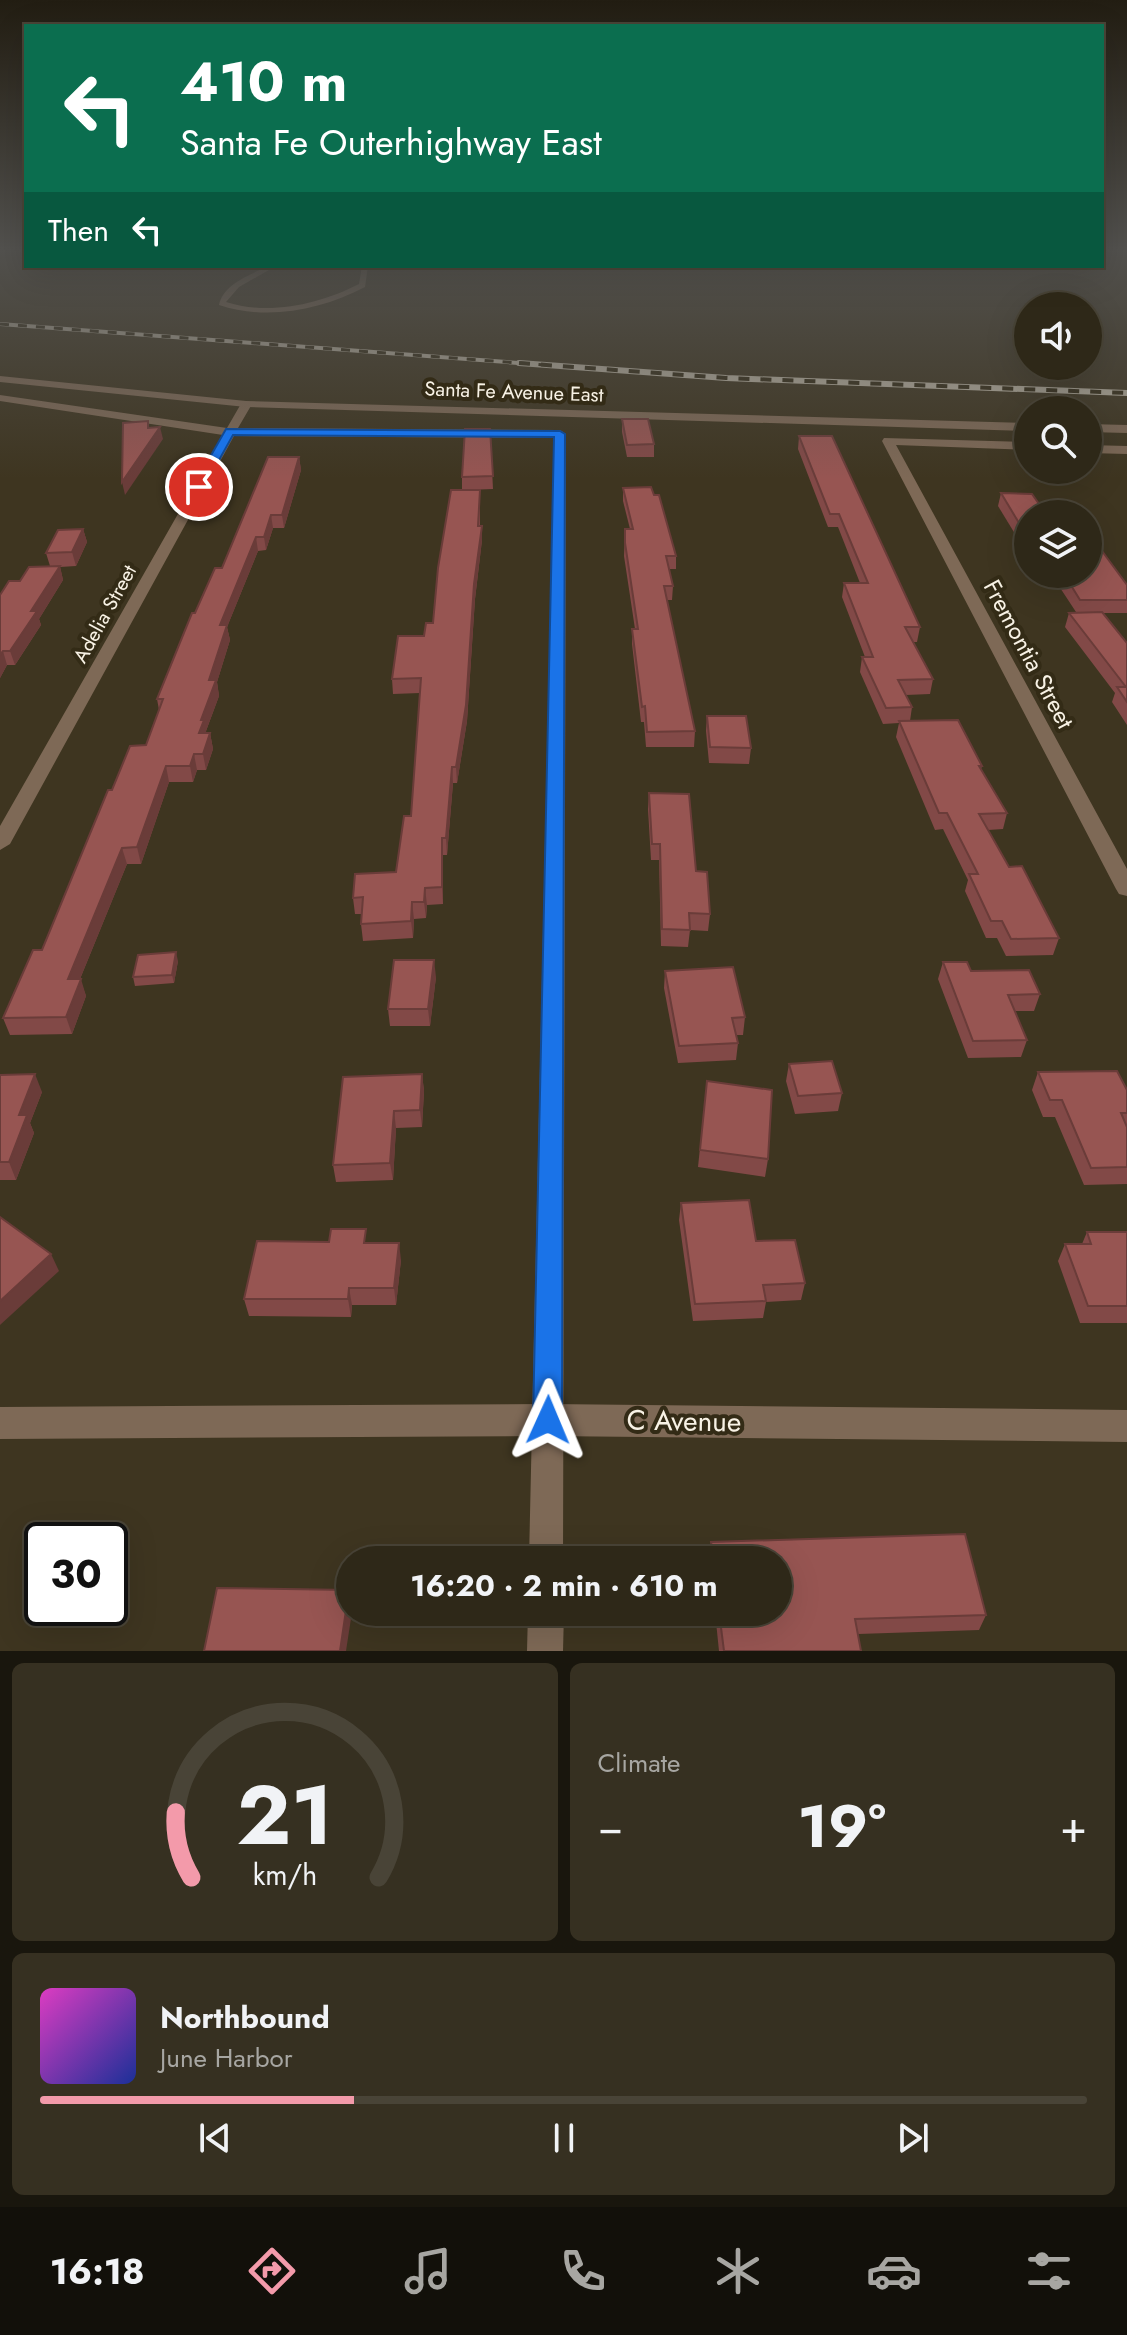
<!DOCTYPE html>
<html lang="en">
<head>
<meta charset="utf-8">
<style>
  :root { --surface:#2e2818; --page:#363021; --text:#f1f3f6; --muted:#a7a6a2; --line:#494437; --accent:#f39aaa }
  body { margin:0; font-family:Jost,sans-serif; background:var(--page); color:var(--text); height:100vh; display:flex; flex-direction:column; font-size:30px; white-space:nowrap }
  * { box-sizing:border-box; margin:0 }
  p { font-size:26px; color:var(--muted) }
  .icon { flex:none; width:44px; height:44px; fill:none; stroke:currentColor; stroke-width:2; stroke-linecap:round; stroke-linejoin:round }
  .map { position:relative; height:1651px; overflow:hidden }
  .side { display:flex; flex-direction:column; gap:12px; padding:12px; background:#19160d; flex:1 }
  .side>* { flex:none }
  .guide { position:absolute; left:24px; top:24px; width:1080px; height:244px; border-radius:0px; box-shadow:0 8px 32px #0002,0 0 0 2px var(--line); background:#0b6e4f; color:#fff; overflow:hidden }
  .fabs { position:absolute; left:1014px; top:292px; display:grid; gap:16px }
  .fabs a { display:grid; place-items:center; width:88px; height:88px; border-radius:50%; background:var(--surface); box-shadow:0 8px 32px #0002,0 0 0 2px var(--line); font-size:40px }
  .speed { position:absolute; left:24px; top:1522px; display:flex; gap:16px; font-size:40px; font-weight:700; text-align:center }
  .speed>* { display:grid; place-content:center; width:104px; height:104px; border-radius:50%; background:var(--surface); box-shadow:0 8px 32px #0002,0 0 0 2px var(--line); line-height:1 }
  .speed .limit { border:4px solid #111; border-radius:12px; background:#fff; color:#111 }
  .pin { position:absolute; display:grid; place-items:center; width:68px; height:68px; color:#fff; margin:-34px; border:4px solid #fff; border-radius:50%; box-shadow:0 2px 8px #0007 }
  .me { position:absolute; width:88px; margin:-44px; rotate:1deg; stroke-linejoin:round; filter:drop-shadow(0 0 6px #0008) }
  .turn { display:flex; align-items:center; gap:28px; height:168px; padding:0 24px; font-size:36px }
  .turn .icon { width:104px; height:104px; stroke-width:2.5 }
  .turn b { display:block; font-size:56px; line-height:68px }
  .then { display:flex; align-items:center; height:76px; padding:0 24px; background:#0003; gap:16px; font-size:30px }
  .big { font-size:60px; font-weight:700; line-height:1.1 }
  .side .card { flex:1; display:flex; flex-direction:column; justify-content:center; gap:12px; min-width:0; padding:0 28px; border-radius:12px; background:var(--page) }
  .side .dial { align-items:center; gap:0 }
  .dial svg { height:208px; overflow:visible; fill:none; stroke:var(--line); stroke-width:7; stroke-linecap:round; text-anchor:middle }
  .dial text { fill:var(--text); stroke:none }
  .song { display:flex; align-items:center; gap:24px }
  .cover { width:96px; height:96px; border-radius:12px; background:linear-gradient(135deg,hsl(310 70% 55%),hsl(230 70% 35%)) }
  .played { height:8px; border-radius:4px; background:linear-gradient(90deg,var(--accent) 30%,var(--line) 30%) }
  .keys { display:flex; justify-content:space-around; direction:ltr }
  .heat { display:flex; justify-content:space-between; align-items:center; font-size:44px; direction:ltr }
  .side .tiles { flex:1; display:grid; gap:12px; grid-template-columns:1fr 1fr }
  .card:last-child { grid-column:span 2 }
  .trip { position:absolute; left:336px; top:1546px; width:456px; height:80px; border-radius:40px; background:var(--surface); box-shadow:0 8px 32px #0002,0 0 0 2px var(--line); font-weight:700; line-height:80px; text-align:center }
  .tab-bar { display:flex; height:128px; justify-content:space-around; align-items:center; background:#12100a; color:var(--muted) }
  .tab-bar .icon { width:56px; height:56px }
  .tab-bar .selected { color:var(--accent) }
  .tab-bar b { font-size:36px; color:var(--text) }
  .map>svg:first-child { display:block }
</style>
</head>
<body>
<div class="map">
<svg width="1127" height="1651" viewBox="0 0 1127 1651">
  <rect width="100%" height="100%" fill="#3e3520"/>
  <g fill="none" stroke-linecap="round" stroke-linejoin="round">
    <path fill="#7e6956" fill-rule="evenodd" d="M268 266H276L239 287 226 302C269 316 320 304 359 284L362 266H368L365 287C321 310 267 321 219 305 223 284 250 275 268 266Z"/>
    <g fill="#7e6956" fill-rule="evenodd">
      <polygon points="0,395 227,428 242,402 246,401 252,404 238,428 560,430 566,434 563,1560 529,1560 554,438 234,436 10,844 0,850 0,826 223,435 0,401"/>
      <polygon points="884,438 1028,442 1028,450 896,445 1127,869 1127,896 1119,894 1116,889 882,441"/>
      <polygon points="1088,445 1127,446 1127,454 1088,453"/>
      <polygon points="528,1612 564,1612 563,1651 527,1651"/>
    </g>
    <g fill="#7e6956" fill-rule="evenodd">
      <polygon points="0,376 246,401 1028,423 1028,431 246,407 0,382"/>
      <polygon points="1088,424 1127,425 1127,433 1088,432"/>
      <polygon points="548,1404 1127,1410 1127,1442 548,1436 0,1439 0,1407"/>
    </g>
    <g stroke="#bab3a3" stroke-width="4">
      <polyline id="rail-far1" points="0,324 546,365"/>
    </g>
    <g stroke="#bab3a3" stroke-width="6">
      <polyline id="rail" points="519,363 726,378 1127,393"/>
    </g>
    <use href="#rail-far1" stroke="#332b16" stroke-width="3" stroke-dasharray="9" stroke-linecap="butt"/>
    <use href="#rail" stroke="#332b16" stroke-width="4" stroke-dasharray="11" stroke-linecap="butt"/>
  </g>
  <g fill="#824947">
    <polygon points="622,419 654,444 654,457 627,457 622,432"/>
    <polygon points="490,429 493,489 467,490 480,490 480,526 482,540 475,599 467,721 457,783 453,783 447,855 443,855 443,904 427,905 426,918 414,919 413,938 363,941 361,924 362,914 355,914 353,898 396,872 411,816 420,693 393,694 392,679 433,623 462,490 462,477"/>
    <polygon points="799,436 920,627 917,642 913,642 933,679 930,694 906,695 912,707 910,721 982,766 981,769 1007,813 1003,829 988,830 1009,867 1059,938 1053,955 1006,956 997,938 986,938 965,891 968,880 943,829 935,830 896,737 899,723 883,724 860,672 862,657 865,657 842,597 844,583 860,583 838,527 828,527 798,449"/>
    <polygon points="299,457 301,470 284,528 273,528 266,550 258,551 227,627 230,640 217,682 219,696 206,731 206,733 210,733 213,749 206,770 197,770 193,782 169,782 141,864 127,864 80,979 86,996 72,1034 10,1035 3,1018 42,950 112,790 146,745 159,710 157,699 195,613 222,568"/>
    <polygon points="623,488 654,495 676,556 676,569 669,569 673,586 672,600 667,600 695,731 694,747 646,747 644,722 641,722 632,644 632,629 635,629 624,556 625,529 630,529 623,501"/>
    <polygon points="1001,493 1028,514 1028,555 998,506"/>
    <polygon points="83,529 87,542 76,566 60,567 63,580 39,619 41,625 15,665 7,665 0,678 0,595 20,581 50,566 46,553"/>
    <polygon points="1051,574 1088,574 1127,585 1127,613 1103,613 1127,643 1127,725 1112,702 1115,693 1065,627 1069,613 1076,612"/>
    <polygon points="707,716 751,748 749,764 709,763 706,731"/>
    <polygon points="649,793 696,871 710,914 708,931 690,930 688,947 661,946 659,860 651,860 648,809"/>
    <polygon points="178,961 174,983 135,986 133,977"/>
    <polygon points="943,962 1040,994 1034,1011 1015,1011 1027,1040 1021,1057 968,1058 938,979"/>
    <polygon points="665,971 745,1017 743,1035 736,1035 738,1043 736,1060 678,1063 664,988"/>
    <polygon points="436,977 430,1026 390,1026 388,1009"/>
    <polygon points="789,1064 842,1093 838,1111 795,1114 786,1081"/>
    <polygon points="1038,1072 1127,1090 1127,1184 1084,1185 1055,1117 1043,1117 1032,1090"/>
    <polygon points="422,1074 424,1091 422,1127 396,1128 393,1180 336,1182 333,1165"/>
    <polygon points="0,1075 42,1092 30,1123 34,1133 16,1180 0,1180"/>
    <polygon points="707,1081 768,1159 765,1177 698,1167"/>
    <polygon points="681,1203 756,1241 805,1283 801,1300 766,1302 763,1318 693,1321 679,1220"/>
    <polygon points="1087,1232 1127,1232 1127,1323 1080,1323 1058,1261 1065,1244 1082,1244"/>
    <polygon points="368,1243 401,1260 396,1305 352,1305 351,1317 249,1316 244,1299"/>
    <polygon points="711,1542 986,1615 979,1630 858,1634 861,1651 719,1651 715,1612 778,1612 778,1560 709,1560"/>
  </g>
  <g fill="#6a3c39">
    <polygon points="160,427 163,439 125,495 122,482"/>
    <polygon points="299,457 301,470 284,528 282,515"/>
    <polygon points="271,515 273,528 266,550 264,537"/>
    <polygon points="482,526 482,540 475,599 467,721 457,783 456,767 474,584"/>
    <polygon points="83,529 87,542 76,566 72,552"/>
    <polygon points="256,537 258,551 227,627 230,640 217,682 219,696 206,731 207,735 199,733 220,625"/>
    <polygon points="60,566 63,580 39,619 41,625 15,665 10,651 31,611"/>
    <polygon points="3,651 7,665 0,678 0,655"/>
    <polygon points="210,733 213,749 206,770 203,754"/>
    <polygon points="194,754 197,770 193,782 190,766"/>
    <polygon points="166,766 169,782 141,864 137,847"/>
    <polygon points="452,767 453,783 447,855 446,838"/>
    <polygon points="442,838 443,855 443,904 442,887"/>
    <polygon points="122,848 127,864 73,996 68,979"/>
    <polygon points="425,888 427,905 426,918 424,902"/>
    <polygon points="412,902 414,919 413,938 411,921"/>
    <polygon points="176,952 178,961 174,983 172,975"/>
    <polygon points="434,960 436,977 430,1026 428,1009"/>
    <polygon points="81,979 86,996 72,1034 66,1017"/>
    <polygon points="35,1074 42,1092 30,1123 34,1133 16,1180 9,1162 19,1115"/>
    <polygon points="422,1074 424,1091 422,1127 420,1110"/>
    <polygon points="394,1111 396,1128 393,1180 390,1163"/>
    <polygon points="399,1243 401,1260 396,1305 394,1288"/>
    <polygon points="51,1254 59,1271 0,1325 0,1301"/>
    <polygon points="349,1288 352,1305 351,1317 348,1299"/>
    <polygon points="349,1590 350,1612 352,1612 346,1651 340,1651"/>
  </g>
  <g fill="#975552" stroke="#6a3c39" stroke-width="2">
    <polygon points="622,419 648,419 654,444 627,445"/>
    <polygon points="148,421 148,428 160,427 122,482 123,423"/>
    <polygon points="465,429 490,429 493,476 462,477"/>
    <polygon points="799,436 832,436 920,627 905,627 933,679 898,680 912,707 886,708 862,657 873,657 844,583 868,583 839,514 830,514"/>
    <polygon points="268,457 299,457 282,515 271,515 264,537 256,537 220,625 227,625 209,680 216,680 201,720 204,720 199,733 210,733 203,754 194,754 190,766 166,766 137,847 122,848 68,979 81,979 66,1017 3,1018 33,950 42,950 108,790 112,790 130,746 146,745 163,699 157,699 192,613 195,613 215,568 222,568"/>
    <polygon points="651,487 654,495 659,495 676,556 666,556 673,586 664,586 695,731 647,732 645,706 642,707 632,629 638,629 625,543 625,529 633,529 623,488"/>
    <polygon points="451,490 480,490 478,526 482,526 474,584 466,705 456,767 452,767 446,838 442,838 442,887 425,888 424,902 412,902 411,921 361,924 363,897 353,898 355,874 396,872 404,816 411,816 421,678 392,679 398,636 424,636 426,623 433,623 438,568"/>
    <polygon points="1001,493 1032,494 1046,514 1028,514 1028,538"/>
    <polygon points="83,529 72,552 46,553 58,530"/>
    <polygon points="1088,532 1127,585 1127,600 1080,600 1064,574 1088,574"/>
    <polygon points="60,566 31,611 37,611 10,651 3,651 0,655 0,595 9,581 20,581 29,567"/>
    <polygon points="1102,612 1127,643 1127,702 1117,687 1126,687 1069,613"/>
    <polygon points="707,716 746,716 751,748 710,747"/>
    <polygon points="958,720 982,766 979,766 1007,813 979,814 1009,867 1022,866 1059,938 1011,939 1002,921 991,921 969,874 978,874 947,813 939,813 899,721"/>
    <polygon points="649,793 689,794 696,871 707,872 710,914 689,913 690,930 662,929 660,844 652,844"/>
    <polygon points="176,952 172,975 133,977 138,955"/>
    <polygon points="394,960 434,960 428,1009 388,1009"/>
    <polygon points="943,962 967,962 971,971 1029,970 1040,994 1008,995 1027,1040 973,1041"/>
    <polygon points="733,967 745,1017 732,1018 738,1043 679,1046 665,971"/>
    <polygon points="832,1061 842,1093 798,1096 789,1064"/>
    <polygon points="1117,1071 1127,1090 1127,1113 1121,1113 1127,1127 1127,1167 1091,1168 1062,1100 1050,1100 1038,1072"/>
    <polygon points="35,1074 19,1115 27,1115 9,1162 0,1162 0,1075"/>
    <polygon points="422,1074 420,1110 394,1111 390,1163 333,1165 343,1077"/>
    <polygon points="707,1081 772,1090 768,1159 700,1150"/>
    <polygon points="749,1200 756,1241 795,1240 805,1283 763,1285 766,1301 695,1304 681,1203"/>
    <polygon points="0,1217 51,1254 0,1301"/>
    <polygon points="331,1229 366,1229 364,1243 399,1243 394,1288 349,1288 348,1299 244,1299 257,1241 329,1242"/>
    <polygon points="1087,1232 1127,1232 1127,1306 1088,1306 1065,1244 1091,1244"/>
    <polygon points="965,1534 986,1615 855,1619 861,1651 724,1651 719,1612 778,1612 778,1560 714,1560 711,1542"/>
    <polygon points="217,1588 349,1590 340,1651 204,1651"/>
  </g>
  <linearGradient id="sky" x2="0" y2="1"><stop stop-color="#221d12"/><stop offset="0.52" stop-color="#52514e"/><stop offset="1" stop-color="#52514e" stop-opacity="0"/></linearGradient>
  <rect width="1127" height="479" fill="url(#sky)"/>
  <polygon fill="#1a73e8" stroke="#114b97" stroke-width="2" points="226,429 560,431 565,434 562,1420 558,1430 548,1434 538,1430 533,1420 554,437 233,435 203,489 195,489 193,487"/>
  <g text-anchor="middle" dominant-baseline="central" stroke-width="8" stroke-linejoin="round" paint-order="stroke">
    <g font-size="20" fill="#f8f2e5" stroke="#332b16">
      <text transform="translate(514 392) rotate(2)">Santa Fe Avenue East</text>
      <text transform="translate(105 614) rotate(-61)">Adelia Street</text>
    </g>
    <g font-size="24" fill="#f8f2e5" stroke="#332b16">
      <text transform="translate(1029 654) rotate(62)">Fremontia Street</text>
    </g>
    <g font-size="28" fill="#f8f2e5" stroke="#332b16">
      <text transform="translate(684 1421) rotate(1)">C Avenue</text>
    </g>
  </g>
</svg>
<div class="fabs">
<a><svg class="icon" aria-label="sound" viewBox="0 0 24 24"><path d="M4 9h4l5-4v14l-5-4H4zM17 9q2 3 0 6"/></svg></a>
<a><svg class="icon" aria-label="search" viewBox="0 0 24 24"><circle cx="10" cy="10" r="6"/><path d="M15 15l6 6"/></svg></a>
<a><svg class="icon" aria-label="layers" viewBox="0 0 24 24"><path d="M12 4l9 5-9 5-9-5zM3 14l9 5 9-5"/></svg></a>
</div>
<div class="speed"><div class="limit">30</div></div>
<div class="pin" style="left:199px;top:487px;background:#d93025"><svg class="icon" aria-label="arrive" viewBox="0 0 24 24"><path d="M6 21V4h12l-3 4 3 4H6"/></svg></div>
<svg class="me" style="left:548px;top:1420px" viewBox="-20 -20 40 40"><path d="M0-17L14 15 0 8-14 15z" fill="#1a73e8" stroke="#fff" stroke-width="4"/></svg>
<div class="trip">16:20 · 2 min · 610 m</div>
<div class="guide">
<div class="turn"><svg class="icon" aria-label="left" viewBox="0 0 24 24"><path d="M17 20v-9H6M10 6l-5 5 5 5"/></svg><div><b>410 m</b>Santa Fe Outerhighway East</div></div>
<div class="then">Then<svg class="icon" aria-label="left" viewBox="0 0 24 24"><path d="M17 20v-9H6M10 6l-5 5 5 5"/></svg></div>
</div>
</div>
<section class="side">
<div class="tiles">
<div class="card dial"><svg viewBox="0 0 100 80">
<path d="M14 69A42 42 0 1 1 86 69"/>
<path d="M14 69A42 42 0 0 1 8 44" stroke="#f39aaa"/>
<text x="50" y="56" font-size="32" font-weight="700">21</text>
<text x="50" y="72" font-size="11">km/h</text>
</svg></div>
<div class="card"><p>Climate</p>
<div class="heat"><a>−</a><b class="big">19°</b><a>+</a></div>
</div>
<div class="card">
<div class="song"><i class="cover"></i><div><b>Northbound</b><p>June Harbor</p></div></div>
<div class="played"></div>
<div class="keys"><svg class="icon" aria-label="previous" viewBox="0 0 24 24"><path d="M18 5L8 12l10 7zM5 5v14"/></svg><svg class="icon" aria-label="pause" viewBox="0 0 24 24"><path d="M8 5v14M16 5v14"/></svg><svg class="icon" aria-label="next" viewBox="0 0 24 24"><path d="M6 5l10 7-10 7zM19 5v14"/></svg></div>
</div>
</div>
</section>
<nav class="tab-bar">
<b>16:18</b>
<svg class="icon selected" aria-label="directions" viewBox="0 0 24 24"><path d="M12 3l9 9-9 9-9-9zM9 14v-3h6M13 9l2 2-2 2"/></svg>
<svg class="icon" aria-label="music" viewBox="0 0 24 24"><path d="M9 18V5l10-2v13"/><circle cx="6" cy="18" r="3"/><circle cx="16" cy="16" r="3"/></svg>
<svg class="icon" aria-label="phone" viewBox="0 0 24 24"><path d="M5 4h4l2 5-3 2q2 4 5 5l2-3 5 2v4C11 20 4 13 5 4z"/></svg>
<svg class="icon" aria-label="climate" viewBox="0 0 24 24"><path d="M12 3v18M4 7l16 10M4 17L20 7"/></svg>
<svg class="icon" aria-label="car" viewBox="0 0 24 24"><path d="M5 17H2v-5l4-1 3-4h7l3 4 3 1v5h-3M9 17h6M6 11h13"/><circle cx="7" cy="17" r="2"/><circle cx="17" cy="17" r="2"/></svg>
<svg class="icon" aria-label="filters" viewBox="0 0 24 24"><path d="M4 7h16M4 17h16"/><circle cx="9" cy="7" r="2"/><circle cx="15" cy="17" r="2"/></svg>
</nav>
</body>
</html>
